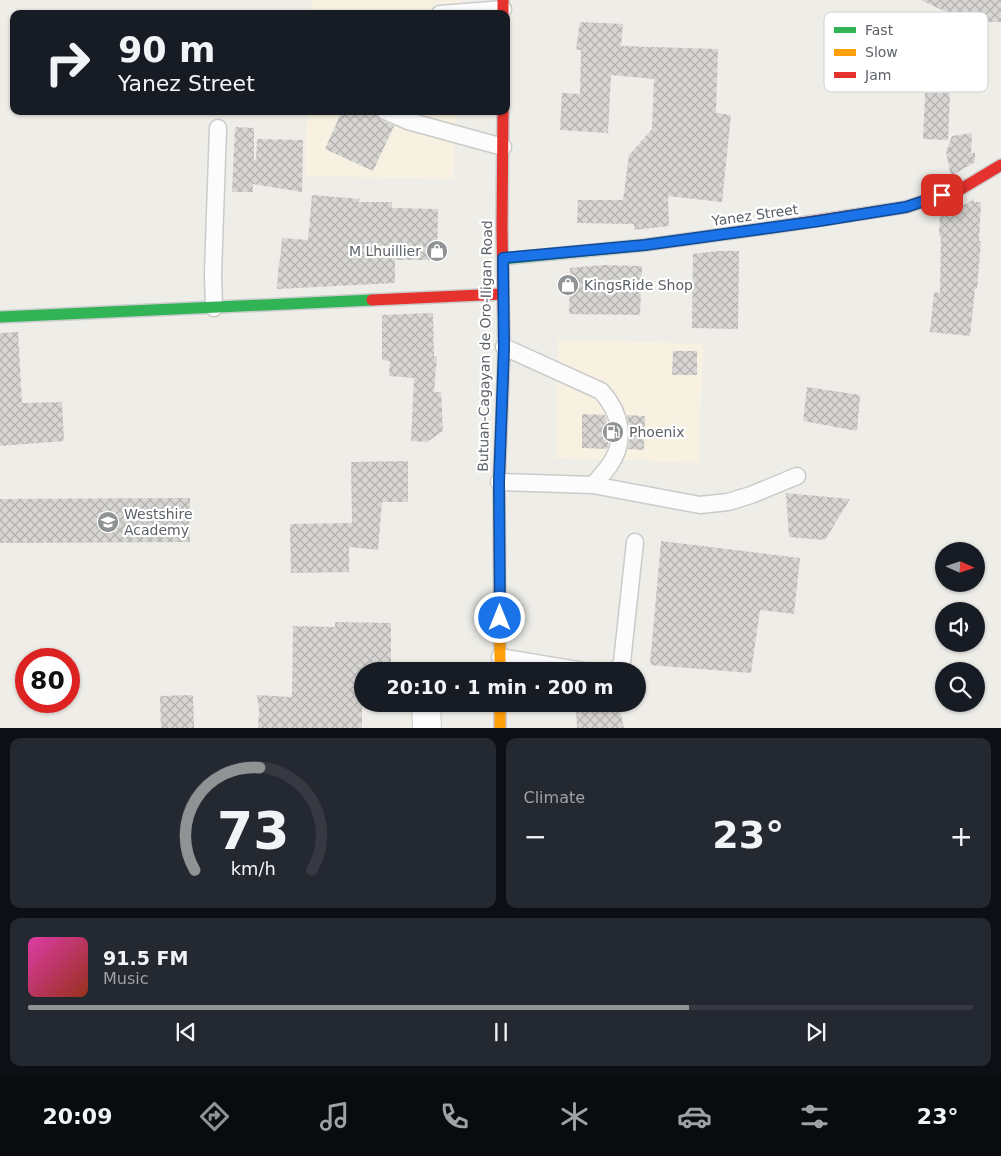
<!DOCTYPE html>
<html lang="en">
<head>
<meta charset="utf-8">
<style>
  :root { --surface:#171b24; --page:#242831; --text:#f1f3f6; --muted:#9ea1a6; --line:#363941; --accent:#909394 }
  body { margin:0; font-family:"DejaVu Sans",sans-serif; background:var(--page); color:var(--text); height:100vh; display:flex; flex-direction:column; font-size:19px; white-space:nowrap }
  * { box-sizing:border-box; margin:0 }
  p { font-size:16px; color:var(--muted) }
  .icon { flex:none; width:28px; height:28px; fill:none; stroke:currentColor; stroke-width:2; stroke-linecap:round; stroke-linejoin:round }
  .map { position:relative; height:728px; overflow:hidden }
  .drawer { display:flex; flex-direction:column; gap:10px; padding:10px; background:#0d0f14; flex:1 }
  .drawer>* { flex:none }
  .guide { position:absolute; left:10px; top:10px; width:500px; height:105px; border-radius:10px; box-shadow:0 1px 4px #0004; background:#171b24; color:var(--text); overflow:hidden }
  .needle { width:32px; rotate:93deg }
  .tools { position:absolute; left:935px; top:542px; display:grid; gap:10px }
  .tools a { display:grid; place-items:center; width:50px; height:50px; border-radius:50%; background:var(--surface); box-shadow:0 1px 4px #0004; font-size:25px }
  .speed { position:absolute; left:15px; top:648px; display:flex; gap:10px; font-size:25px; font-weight:700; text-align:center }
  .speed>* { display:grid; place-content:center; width:65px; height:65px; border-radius:50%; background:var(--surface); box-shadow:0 1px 4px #0004; line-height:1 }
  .speed .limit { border:8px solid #d22; background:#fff; color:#111 }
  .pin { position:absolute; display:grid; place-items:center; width:42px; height:42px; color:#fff; margin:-21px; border-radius:10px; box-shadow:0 2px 8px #0006 }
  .me { position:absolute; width:55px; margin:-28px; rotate:0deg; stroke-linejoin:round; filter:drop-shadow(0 0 4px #0008) }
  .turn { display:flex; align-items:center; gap:18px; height:105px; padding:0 25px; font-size:22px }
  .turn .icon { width:65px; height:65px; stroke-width:2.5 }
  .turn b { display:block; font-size:35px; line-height:42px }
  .big { font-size:38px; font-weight:800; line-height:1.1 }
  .drawer .tile { flex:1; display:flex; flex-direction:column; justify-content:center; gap:8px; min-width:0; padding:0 18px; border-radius:10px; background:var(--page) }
  .drawer .dial { align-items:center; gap:0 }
  .dial svg { height:130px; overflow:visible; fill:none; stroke:var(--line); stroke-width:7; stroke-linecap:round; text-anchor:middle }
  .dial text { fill:var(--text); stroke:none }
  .song { display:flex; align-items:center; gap:15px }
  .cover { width:60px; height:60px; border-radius:8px; background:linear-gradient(135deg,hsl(320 70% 55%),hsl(10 70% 35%)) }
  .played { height:5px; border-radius:2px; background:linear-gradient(90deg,var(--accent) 70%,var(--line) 70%) }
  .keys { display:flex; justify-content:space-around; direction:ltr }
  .heat { display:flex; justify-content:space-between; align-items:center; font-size:28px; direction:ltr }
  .drawer .tiles { flex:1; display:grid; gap:10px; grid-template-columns:1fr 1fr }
  .tile:last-child { grid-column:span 2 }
  .trip { position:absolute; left:354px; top:662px; width:292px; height:50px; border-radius:25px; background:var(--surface); box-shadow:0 1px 4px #0004; font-weight:800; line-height:50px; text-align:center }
  .tab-bar { display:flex; height:80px; justify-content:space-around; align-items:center; background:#090b0e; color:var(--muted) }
  .tab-bar .icon { width:35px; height:35px }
  .tab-bar .selected { color:var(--accent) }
  .tab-bar b { font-size:22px; color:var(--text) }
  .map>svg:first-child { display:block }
</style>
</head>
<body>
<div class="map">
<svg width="1001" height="729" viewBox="0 0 1001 729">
  <defs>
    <pattern id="building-cross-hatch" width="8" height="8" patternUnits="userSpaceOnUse" patternTransform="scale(1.25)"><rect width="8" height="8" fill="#d8d6d3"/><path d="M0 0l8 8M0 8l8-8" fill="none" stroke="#b2b1af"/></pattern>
  </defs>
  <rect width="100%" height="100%" fill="#eeede8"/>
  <g fill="#f7f1e1">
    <polygon points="312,0 461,0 460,14 311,14"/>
    <polygon points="307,111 456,111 453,179 305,176"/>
    <polygon points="558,339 703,344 699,463 555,458"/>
  </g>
  <g fill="url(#building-cross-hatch)">
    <polygon points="921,0 1001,0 1001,22 967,22"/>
    <polygon points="580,22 623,24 621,46 718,49 716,113 731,115 722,202 668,196 669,226 634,230 634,224 577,223 578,200 623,200 629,155 652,129 654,79 611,75 608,133 560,130 562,93 580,94 581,50 576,50"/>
    <polygon points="925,93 950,93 948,140 923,139"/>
    <polygon points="342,111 375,111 377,117 381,120 394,126 373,171 325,149"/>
    <polygon points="235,127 254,128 254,160 256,160 257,139 303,140 302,192 253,184 253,192 232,192"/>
    <polygon points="972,133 971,153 975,153 975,162 951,176 946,152 952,136"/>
    <polygon points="312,195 360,199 358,202 392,202 392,208 438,209 437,260 395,260 395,283 277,289 279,261 280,261 282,238 308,240"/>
    <polygon points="974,199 974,202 981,202 979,241 981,241 977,289 975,289 970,336 930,332 934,292 940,293 941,236 939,236 940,212 966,204"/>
    <polygon points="718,251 739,251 738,329 692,328 693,254"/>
    <polygon points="603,265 642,266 640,315 569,314 570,268"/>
    <polygon points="433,313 434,356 437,357 434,392 441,392 443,431 427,442 411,441 414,378 389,376 390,361 382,360 382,315"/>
    <polygon points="18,332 22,403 62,402 64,441 0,446 0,333"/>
    <polygon points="673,351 697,351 697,375 672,375"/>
    <polygon points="807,387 860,395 857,431 803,421"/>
    <polygon points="582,414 605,415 609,429 610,437 607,449 582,448"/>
    <polygon points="627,415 645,416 644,450 628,449 630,437 629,425"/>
    <polygon points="408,461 408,502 382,502 378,550 349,547 349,572 291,573 290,524 352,523 351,462"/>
    <polygon points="786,493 850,499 825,540 789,537"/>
    <polygon points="190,498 190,542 0,543 0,499"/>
    <polygon points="661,541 800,558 794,614 760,610 751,673 650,665"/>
    <polygon points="335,622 391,623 391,671 362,671 362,729 258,729 259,710 257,695 292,697 293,626 335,627"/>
    <polygon points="193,695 194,728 161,729 160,696"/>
    <polygon points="576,704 619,704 624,729 577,729"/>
  </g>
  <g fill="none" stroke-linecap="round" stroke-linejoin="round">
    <g stroke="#cbcbca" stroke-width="19">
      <g id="lane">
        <polyline points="440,14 503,9"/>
        <polyline points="385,111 408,121 503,147"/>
        <polyline points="214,308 213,273 218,128"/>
        <path d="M504 347 601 391C621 413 627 441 609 466 604 473 598 479 593 485"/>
        <polyline points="499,482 593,485 700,505 728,502 751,495 797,476"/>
        <polyline points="500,657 584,671"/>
        <polyline points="617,671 622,662 635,542"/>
      </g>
    </g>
    <g stroke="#cbcbca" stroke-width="30">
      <polyline id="street" points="426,704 427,729"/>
    </g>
    <g stroke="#cbcccc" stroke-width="14">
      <g id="fast">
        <polyline points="503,259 645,245 769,228"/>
        <polyline points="0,317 372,300"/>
      </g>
    </g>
    <g stroke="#cbcccc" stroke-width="14">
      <g id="slow">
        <polyline points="500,671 499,482 502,407"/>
        <polyline points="500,704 500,729"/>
      </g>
    </g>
    <g stroke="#cbcccc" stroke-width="14">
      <g id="jam">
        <polyline points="503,0 503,14"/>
        <polyline points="769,228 906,207 961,189 1001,165"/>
        <polyline points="372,300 503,294"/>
        <polyline points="502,407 504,347 502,228 503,111"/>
      </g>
    </g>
    <use href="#lane" stroke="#fcfcfc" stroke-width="16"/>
    <use href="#street" stroke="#fcfcfc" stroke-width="28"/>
    <use href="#fast" stroke="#30b455" stroke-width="11"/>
    <use href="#slow" stroke="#ff9f0a" stroke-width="11"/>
    <use href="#jam" stroke="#e5322d" stroke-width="11"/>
  </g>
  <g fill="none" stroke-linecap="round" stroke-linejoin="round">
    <g stroke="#114b97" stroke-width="12">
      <polyline id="route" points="500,618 499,482 504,347 503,258 645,245 819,221 906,207 942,195"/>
    </g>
    <use href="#route" stroke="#1a73e8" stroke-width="9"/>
  </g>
  <defs>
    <g id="shop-disc" transform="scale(1.125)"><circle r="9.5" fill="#909394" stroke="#fff"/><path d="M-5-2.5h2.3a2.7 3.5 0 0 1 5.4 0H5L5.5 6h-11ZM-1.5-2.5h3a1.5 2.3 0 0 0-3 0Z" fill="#fff"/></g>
    <g id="fuel-disc" transform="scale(1.125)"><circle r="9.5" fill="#909394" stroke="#fff"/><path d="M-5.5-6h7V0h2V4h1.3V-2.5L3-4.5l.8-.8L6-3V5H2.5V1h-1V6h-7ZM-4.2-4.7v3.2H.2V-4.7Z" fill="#fff"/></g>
    <g id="school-disc" transform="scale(1.125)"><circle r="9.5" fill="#909394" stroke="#fff"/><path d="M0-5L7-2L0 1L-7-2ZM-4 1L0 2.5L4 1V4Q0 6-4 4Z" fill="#fff"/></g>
  </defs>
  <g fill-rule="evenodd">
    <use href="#shop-disc" x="437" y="251"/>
    <use href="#shop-disc" x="568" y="285"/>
    <use href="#fuel-disc" x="613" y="432"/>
    <use href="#school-disc" x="108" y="522"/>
  </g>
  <g text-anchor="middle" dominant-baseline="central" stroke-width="4.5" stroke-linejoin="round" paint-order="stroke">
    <g font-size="14" fill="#5d6267" stroke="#fff">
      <text transform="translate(755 215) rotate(-8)">Yanez Street</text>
      <text transform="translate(485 346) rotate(-89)">Butuan-Cagayan de Oro-Iligan Road</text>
    </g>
    <g font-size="14" fill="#5d6267" stroke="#fff" text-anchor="start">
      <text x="421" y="251" text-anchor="end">M Lhuillier</text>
      <text x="584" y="285">KingsRide Shop</text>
      <text x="629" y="432">Phoenix</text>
      <text x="124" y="514">Westshire<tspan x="124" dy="16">Academy</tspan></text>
    </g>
  </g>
  <rect x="824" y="12" width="164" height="80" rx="8" fill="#fff" stroke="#ced0d1" stroke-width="1"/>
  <rect x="834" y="27" width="22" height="6" fill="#30b455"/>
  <rect x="834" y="49" width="22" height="7" fill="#ff9f0a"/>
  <rect x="834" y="72" width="22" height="6" fill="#e5322d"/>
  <g font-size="14" fill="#5d6267">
    <text x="865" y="35">Fast</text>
    <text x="865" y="57">Slow</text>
    <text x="865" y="80">Jam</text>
  </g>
</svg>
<div class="tools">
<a><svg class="needle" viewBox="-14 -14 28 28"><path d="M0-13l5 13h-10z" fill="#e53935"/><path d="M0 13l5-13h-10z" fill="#9ea1a6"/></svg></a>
<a><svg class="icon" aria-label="sound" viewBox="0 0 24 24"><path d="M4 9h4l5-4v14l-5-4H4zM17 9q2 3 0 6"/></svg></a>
<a><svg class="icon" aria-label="search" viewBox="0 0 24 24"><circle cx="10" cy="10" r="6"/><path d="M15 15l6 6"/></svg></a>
</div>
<div class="speed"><div class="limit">80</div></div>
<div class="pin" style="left:942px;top:195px;background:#d93025"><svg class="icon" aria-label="arrive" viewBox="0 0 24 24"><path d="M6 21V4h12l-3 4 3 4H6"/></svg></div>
<svg class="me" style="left:500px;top:618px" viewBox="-20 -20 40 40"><circle r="17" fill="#1a73e8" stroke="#fff" stroke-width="3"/><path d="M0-11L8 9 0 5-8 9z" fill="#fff"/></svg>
<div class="trip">20:10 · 1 min · 200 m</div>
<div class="guide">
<div class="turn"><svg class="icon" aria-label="right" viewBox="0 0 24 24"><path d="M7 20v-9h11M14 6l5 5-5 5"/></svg><div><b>90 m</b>Yanez Street</div></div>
</div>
</div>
<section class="drawer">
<div class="tiles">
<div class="tile dial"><svg viewBox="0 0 100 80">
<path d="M14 69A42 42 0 1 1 86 69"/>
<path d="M14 69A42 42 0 0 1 54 6" stroke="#909394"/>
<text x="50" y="56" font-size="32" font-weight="700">73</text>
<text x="50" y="72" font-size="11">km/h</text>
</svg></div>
<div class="tile"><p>Climate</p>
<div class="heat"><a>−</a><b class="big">23°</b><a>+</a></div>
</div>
<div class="tile">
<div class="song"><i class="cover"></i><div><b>91.5 FM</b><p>Music</p></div></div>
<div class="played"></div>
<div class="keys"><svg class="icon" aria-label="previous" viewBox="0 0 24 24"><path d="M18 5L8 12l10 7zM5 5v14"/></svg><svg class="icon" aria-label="pause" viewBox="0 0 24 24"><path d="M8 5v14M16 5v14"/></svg><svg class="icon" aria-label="next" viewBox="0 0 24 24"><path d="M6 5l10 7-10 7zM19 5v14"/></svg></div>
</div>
</div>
</section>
<nav class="tab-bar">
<b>20:09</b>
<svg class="icon selected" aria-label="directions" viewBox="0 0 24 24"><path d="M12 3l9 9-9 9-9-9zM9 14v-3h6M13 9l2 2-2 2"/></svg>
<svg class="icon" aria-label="music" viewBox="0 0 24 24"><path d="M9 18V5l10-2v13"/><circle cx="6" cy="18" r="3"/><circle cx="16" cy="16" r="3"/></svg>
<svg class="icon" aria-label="phone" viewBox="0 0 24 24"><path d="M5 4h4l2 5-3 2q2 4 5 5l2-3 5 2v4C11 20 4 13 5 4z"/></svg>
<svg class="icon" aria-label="climate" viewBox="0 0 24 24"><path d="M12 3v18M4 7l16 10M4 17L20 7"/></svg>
<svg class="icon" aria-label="car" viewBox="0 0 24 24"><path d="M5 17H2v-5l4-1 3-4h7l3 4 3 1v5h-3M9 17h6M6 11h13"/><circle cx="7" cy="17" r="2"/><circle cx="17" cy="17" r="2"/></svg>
<svg class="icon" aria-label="filters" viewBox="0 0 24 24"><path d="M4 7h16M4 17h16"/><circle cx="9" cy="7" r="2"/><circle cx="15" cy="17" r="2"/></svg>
<b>23°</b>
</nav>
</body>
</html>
